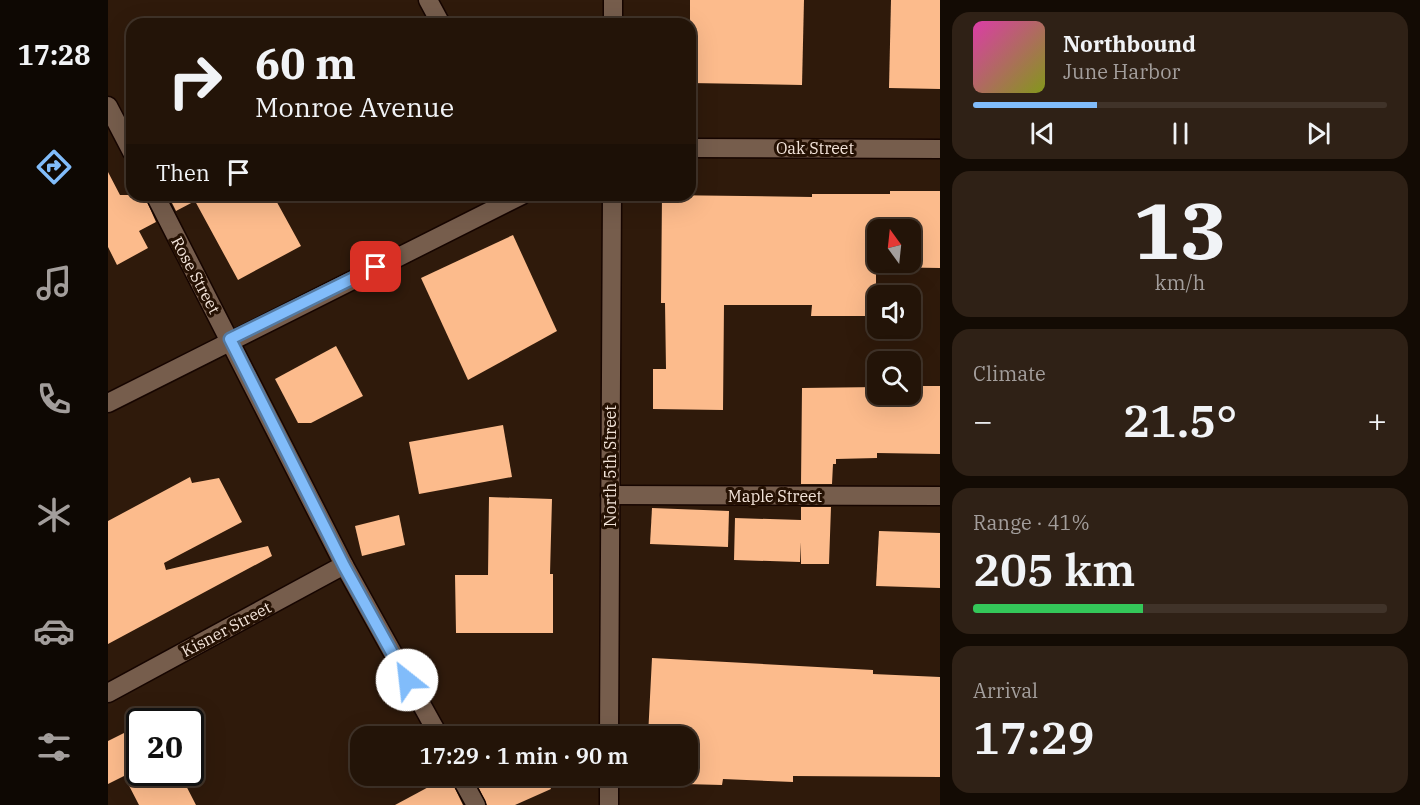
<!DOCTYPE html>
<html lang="en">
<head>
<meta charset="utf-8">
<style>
  :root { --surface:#231408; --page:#2f2116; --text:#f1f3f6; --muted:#a39e9c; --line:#403329; --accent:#81bcfa }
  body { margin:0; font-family:"IBM Plex Serif",serif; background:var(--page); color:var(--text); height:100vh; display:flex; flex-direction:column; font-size:22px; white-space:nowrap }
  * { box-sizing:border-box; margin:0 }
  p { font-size:20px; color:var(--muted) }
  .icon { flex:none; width:33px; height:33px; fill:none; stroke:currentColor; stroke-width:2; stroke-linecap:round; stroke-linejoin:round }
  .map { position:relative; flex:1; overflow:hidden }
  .side { display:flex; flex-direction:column; gap:12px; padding:12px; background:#130b04; width:480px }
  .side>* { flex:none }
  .banner { position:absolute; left:18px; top:18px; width:570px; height:183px; border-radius:18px; box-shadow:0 6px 24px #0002,0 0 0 2px var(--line); background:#231408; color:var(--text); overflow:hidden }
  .needle { width:39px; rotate:345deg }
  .controls { position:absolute; left:759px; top:219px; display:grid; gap:12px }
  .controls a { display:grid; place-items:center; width:54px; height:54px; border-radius:12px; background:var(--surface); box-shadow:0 6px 24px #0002,0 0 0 2px var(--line); font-size:30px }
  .speed { position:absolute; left:18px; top:708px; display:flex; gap:12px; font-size:30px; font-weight:700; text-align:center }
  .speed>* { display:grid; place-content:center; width:78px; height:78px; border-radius:50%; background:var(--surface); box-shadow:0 6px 24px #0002,0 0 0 2px var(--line); line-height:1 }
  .speed .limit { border:3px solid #111; border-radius:9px; background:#fff; color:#111 }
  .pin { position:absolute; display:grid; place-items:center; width:51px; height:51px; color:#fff; margin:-26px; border-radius:12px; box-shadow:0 3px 9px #0006 }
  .me { position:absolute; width:66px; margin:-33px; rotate:331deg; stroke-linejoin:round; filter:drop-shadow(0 0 4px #0008) }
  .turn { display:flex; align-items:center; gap:21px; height:126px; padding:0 30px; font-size:27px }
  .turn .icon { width:78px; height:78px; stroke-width:2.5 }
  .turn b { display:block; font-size:42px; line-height:51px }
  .then { display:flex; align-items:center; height:57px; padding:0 30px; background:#0003; gap:12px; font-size:22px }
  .big { font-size:45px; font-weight:600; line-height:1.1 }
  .side .card { flex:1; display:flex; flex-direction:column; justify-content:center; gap:9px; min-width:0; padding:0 21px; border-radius:18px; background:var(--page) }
  .side .dial { align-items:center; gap:0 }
  .dial b { font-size:78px; line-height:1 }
  .song { display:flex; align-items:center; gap:18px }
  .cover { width:72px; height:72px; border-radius:9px; background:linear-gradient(135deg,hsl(320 70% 55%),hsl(70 70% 35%)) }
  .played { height:6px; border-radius:3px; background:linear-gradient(90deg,var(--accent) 30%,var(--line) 30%) }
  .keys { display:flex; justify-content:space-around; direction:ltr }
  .heat { display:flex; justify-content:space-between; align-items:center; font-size:33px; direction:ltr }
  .charge { height:9px; border-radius:4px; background:linear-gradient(90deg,#34c759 41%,var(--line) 0) }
  .trip { position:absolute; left:242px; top:726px; width:348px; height:60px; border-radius:18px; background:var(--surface); box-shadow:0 6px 24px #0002,0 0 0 2px var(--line); font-weight:600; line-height:60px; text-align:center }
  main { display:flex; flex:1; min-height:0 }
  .dock { display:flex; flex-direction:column; width:108px; justify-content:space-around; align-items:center; background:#0e0803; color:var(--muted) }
  .dock .icon { width:42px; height:42px }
  .dock .on { color:var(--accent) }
  .dock b { font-size:27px; color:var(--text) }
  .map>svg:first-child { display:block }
</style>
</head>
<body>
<main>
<nav class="dock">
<b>17:28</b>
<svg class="icon on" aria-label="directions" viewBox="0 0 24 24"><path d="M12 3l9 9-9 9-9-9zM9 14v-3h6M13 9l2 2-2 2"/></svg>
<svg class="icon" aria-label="music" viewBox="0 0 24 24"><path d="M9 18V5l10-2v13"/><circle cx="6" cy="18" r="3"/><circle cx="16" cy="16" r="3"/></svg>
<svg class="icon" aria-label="phone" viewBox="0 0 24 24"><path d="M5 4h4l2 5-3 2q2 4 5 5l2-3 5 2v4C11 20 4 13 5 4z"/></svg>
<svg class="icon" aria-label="climate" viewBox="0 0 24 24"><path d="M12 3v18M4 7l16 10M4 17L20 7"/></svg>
<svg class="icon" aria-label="car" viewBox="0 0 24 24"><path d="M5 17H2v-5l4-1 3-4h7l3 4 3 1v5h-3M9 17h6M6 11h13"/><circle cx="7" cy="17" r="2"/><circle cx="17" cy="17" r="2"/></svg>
<svg class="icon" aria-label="filters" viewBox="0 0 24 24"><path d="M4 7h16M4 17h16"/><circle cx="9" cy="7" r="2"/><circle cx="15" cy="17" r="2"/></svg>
</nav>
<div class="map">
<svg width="832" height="805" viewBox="0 0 832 805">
  <rect width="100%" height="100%" fill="#2f1a0b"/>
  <g fill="#fcbb8c" fill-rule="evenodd">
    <polygon points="582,0 696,0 694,85 582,83"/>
    <polygon points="783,0 832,0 832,89 781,88"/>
    <polygon points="0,172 12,195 36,195 48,222 31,231 40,248 9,265 0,247"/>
    <path d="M782 191H832V268L768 267V316H703L704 305H616L615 410 545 409V369H558L557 303H553L554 195 704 197V194H782ZM770 230H802V262H770Z"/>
    <polygon points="60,195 165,195 193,246 130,280 87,201 68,211"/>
    <polygon points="405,235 449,331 360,380 313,278"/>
    <polygon points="228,346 255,396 203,423 190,423 167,379"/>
    <polygon points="802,386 832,386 832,454 769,453 769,458 728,459 728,464 725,464 724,484 693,484 694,388 770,387 770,394 802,394"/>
    <polygon points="395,425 404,477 311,494 301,442"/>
    <polygon points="82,477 84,483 111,478 134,522 56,563 58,570 160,546 164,556 0,644 0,521"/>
    <polygon points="381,497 444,499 442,574 445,574 445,633 348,633 347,575 380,575"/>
    <polygon points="693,507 723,507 721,564 693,564 693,542 692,562 626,560 627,518 693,520"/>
    <polygon points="544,508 621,511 620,547 542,544"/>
    <polygon points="291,515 297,545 254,556 247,526"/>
    <polygon points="771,531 832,533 832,588 768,586"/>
    <polygon points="544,658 765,670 765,674 832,677 832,777 685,776 685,782 615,779 614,785 538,783 539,776 579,776 579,736 540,736"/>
    <polygon points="32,725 32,772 71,772 88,805 31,805 16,776 0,784 0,741"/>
    <polygon points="341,776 355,805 287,805"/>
    <polygon points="365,776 437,776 443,789 407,805 379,805"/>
  </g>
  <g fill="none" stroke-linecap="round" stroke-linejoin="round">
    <g stroke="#160500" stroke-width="21">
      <g id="lane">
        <polyline points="0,106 24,152"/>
        <polyline points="47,195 236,565 331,736"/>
        <polyline points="502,495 832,496"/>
        <polyline points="0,693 236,565"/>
        <polyline points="352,776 368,805"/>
      </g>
    </g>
    <g stroke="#160500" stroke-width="21">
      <g id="street">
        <polyline points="320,0 333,24"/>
        <polyline points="505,24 505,0"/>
        <polyline points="582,148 832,149"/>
        <polyline points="0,403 414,195"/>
        <polyline points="501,736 504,195"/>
        <polyline points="501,805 501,776"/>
      </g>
    </g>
    <use href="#lane" stroke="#765d4c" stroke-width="18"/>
    <use href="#street" stroke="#765d4c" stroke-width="18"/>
  </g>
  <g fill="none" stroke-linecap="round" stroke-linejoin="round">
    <g stroke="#547aa2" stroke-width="15">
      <polyline id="route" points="268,267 122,339 236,566 299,680"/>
    </g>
    <use href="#route" stroke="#81bcfa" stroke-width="10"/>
  </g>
  <g text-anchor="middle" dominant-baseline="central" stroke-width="6" stroke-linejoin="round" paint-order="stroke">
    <g font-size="16" fill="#f3e4da" stroke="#251103">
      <text x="707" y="148">Oak Street</text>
      <text transform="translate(88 275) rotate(62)">Rose Street</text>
      <text transform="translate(502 466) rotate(-90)">North 5th Street</text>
      <text x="667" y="496">Maple Street</text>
      <text transform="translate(118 629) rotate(-28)">Kisner Street</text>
    </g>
  </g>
</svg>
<div class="controls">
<a><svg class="needle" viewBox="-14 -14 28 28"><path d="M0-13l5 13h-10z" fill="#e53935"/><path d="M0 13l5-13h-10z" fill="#a39e9c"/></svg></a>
<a><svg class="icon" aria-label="sound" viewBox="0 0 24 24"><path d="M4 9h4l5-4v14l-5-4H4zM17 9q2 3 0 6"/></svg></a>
<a><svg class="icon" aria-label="search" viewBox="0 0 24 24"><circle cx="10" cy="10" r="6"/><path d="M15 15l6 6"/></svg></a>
</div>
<div class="speed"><div class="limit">20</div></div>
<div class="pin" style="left:268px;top:267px;background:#d93025"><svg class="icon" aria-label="arrive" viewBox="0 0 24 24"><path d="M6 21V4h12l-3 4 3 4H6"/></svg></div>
<svg class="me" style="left:299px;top:680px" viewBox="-20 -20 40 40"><circle r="19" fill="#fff"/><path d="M0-13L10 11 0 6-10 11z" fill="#81bcfa"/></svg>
<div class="trip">17:29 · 1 min · 90 m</div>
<div class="banner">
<div class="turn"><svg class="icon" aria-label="right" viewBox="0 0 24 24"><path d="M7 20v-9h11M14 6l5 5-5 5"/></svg><div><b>60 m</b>Monroe Avenue</div></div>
<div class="then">Then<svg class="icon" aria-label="arrive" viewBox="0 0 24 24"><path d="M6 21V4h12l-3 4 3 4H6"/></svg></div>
</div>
</div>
<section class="side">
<div class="card">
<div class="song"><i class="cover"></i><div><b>Northbound</b><p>June Harbor</p></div></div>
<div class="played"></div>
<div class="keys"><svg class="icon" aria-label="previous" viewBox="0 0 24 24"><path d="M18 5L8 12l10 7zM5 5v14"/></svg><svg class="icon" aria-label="pause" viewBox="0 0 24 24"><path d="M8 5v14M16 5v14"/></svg><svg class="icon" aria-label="next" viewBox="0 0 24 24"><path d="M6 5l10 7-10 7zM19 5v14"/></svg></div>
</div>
<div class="card dial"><b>13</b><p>km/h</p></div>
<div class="card"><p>Climate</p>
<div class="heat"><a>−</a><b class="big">21.5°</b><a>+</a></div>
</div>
<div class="card"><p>Range · 41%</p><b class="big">205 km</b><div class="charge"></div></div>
<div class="card"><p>Arrival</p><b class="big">17:29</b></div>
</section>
</main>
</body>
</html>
